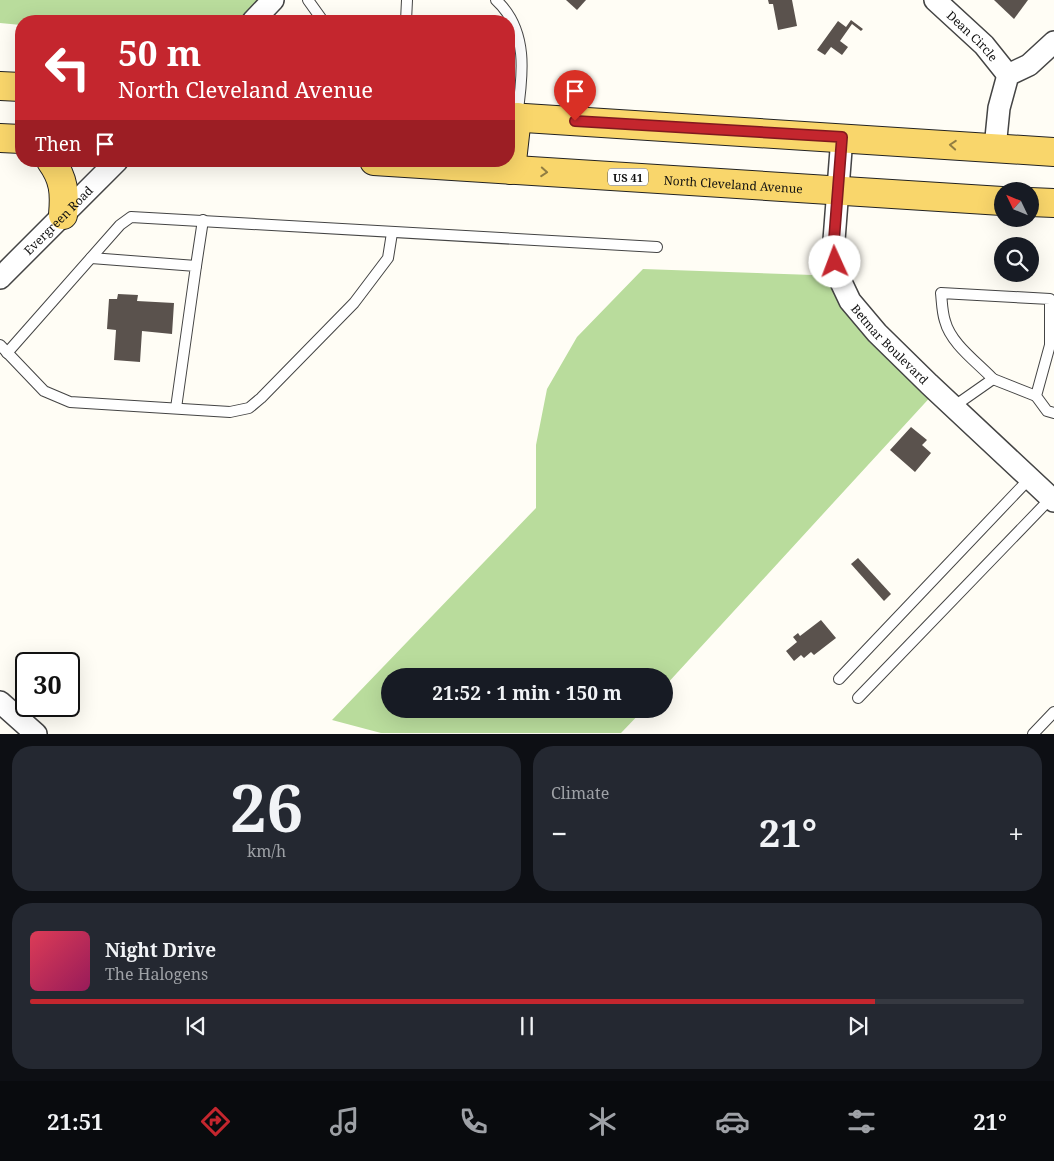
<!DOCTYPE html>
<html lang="en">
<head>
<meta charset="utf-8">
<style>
  :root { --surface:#171b24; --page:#242831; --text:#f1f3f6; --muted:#9ea1a6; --line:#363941; --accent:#c4262e }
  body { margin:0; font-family:"Noto Serif",serif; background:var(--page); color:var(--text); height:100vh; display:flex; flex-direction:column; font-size:19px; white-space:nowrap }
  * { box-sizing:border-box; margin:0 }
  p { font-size:16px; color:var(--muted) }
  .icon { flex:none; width:28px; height:28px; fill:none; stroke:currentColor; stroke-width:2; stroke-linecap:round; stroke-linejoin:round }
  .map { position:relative; height:734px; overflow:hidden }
  .side { display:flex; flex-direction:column; gap:12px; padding:12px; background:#0d0f14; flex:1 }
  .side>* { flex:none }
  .guide { position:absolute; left:15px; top:15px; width:500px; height:152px; border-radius:20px; box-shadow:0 5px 20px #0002; background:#c4262e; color:#fff; overflow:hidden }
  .needle { width:32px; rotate:313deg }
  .tools { position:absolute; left:994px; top:182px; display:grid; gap:10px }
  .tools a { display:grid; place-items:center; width:45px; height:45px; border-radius:50%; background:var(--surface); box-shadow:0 5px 20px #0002; font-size:25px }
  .speed { position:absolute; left:15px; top:652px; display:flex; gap:10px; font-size:25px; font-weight:700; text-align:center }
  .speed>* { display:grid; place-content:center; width:65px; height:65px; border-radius:50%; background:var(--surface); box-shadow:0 5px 20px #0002; line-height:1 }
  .speed .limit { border:2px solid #111; border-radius:8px; background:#fff; color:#111 }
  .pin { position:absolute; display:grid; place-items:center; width:42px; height:42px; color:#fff; margin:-51px -21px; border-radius:50% 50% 50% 0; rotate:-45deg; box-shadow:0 0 5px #0007 }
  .pin .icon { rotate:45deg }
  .me { position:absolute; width:55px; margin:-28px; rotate:358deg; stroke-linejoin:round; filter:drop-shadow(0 0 4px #0008) }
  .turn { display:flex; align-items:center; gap:18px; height:105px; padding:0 20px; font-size:22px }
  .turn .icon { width:65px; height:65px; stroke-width:2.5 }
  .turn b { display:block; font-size:35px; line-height:42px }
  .then { display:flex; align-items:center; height:48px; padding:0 20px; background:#0003; gap:10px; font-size:19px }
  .big { font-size:38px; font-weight:700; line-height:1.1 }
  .side .widget { flex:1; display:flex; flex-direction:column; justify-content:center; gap:8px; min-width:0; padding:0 18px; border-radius:20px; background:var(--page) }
  .side .dial { align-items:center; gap:0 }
  .dial b { font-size:65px; line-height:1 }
  .song { display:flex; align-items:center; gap:15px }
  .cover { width:60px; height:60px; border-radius:8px; background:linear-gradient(135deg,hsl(350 70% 55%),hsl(330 70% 35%)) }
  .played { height:5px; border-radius:2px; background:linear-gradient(90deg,var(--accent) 85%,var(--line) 85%) }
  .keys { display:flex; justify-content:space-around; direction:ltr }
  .heat { display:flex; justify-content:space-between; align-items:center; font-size:28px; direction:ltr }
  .side .tiles { flex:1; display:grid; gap:12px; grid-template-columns:1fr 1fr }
  .widget:last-child { grid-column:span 2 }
  .trip { position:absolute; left:381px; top:668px; width:292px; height:50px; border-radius:25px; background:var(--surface); box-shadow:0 5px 20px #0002; font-weight:700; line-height:50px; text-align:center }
  .tabs { display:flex; height:80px; justify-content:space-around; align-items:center; background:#090b0e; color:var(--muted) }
  .tabs .icon { width:35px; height:35px }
  .tabs .on { color:var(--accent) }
  .tabs b { font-size:22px; color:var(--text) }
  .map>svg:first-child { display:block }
</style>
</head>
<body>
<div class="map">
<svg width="1054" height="734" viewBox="0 0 1054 734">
  <rect width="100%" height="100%" fill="#fffdf5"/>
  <g fill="#b9dc9c">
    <polygon points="0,0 269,0 249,21 21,21 21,25 0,23"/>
    <polygon points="643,269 842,276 935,392 665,686 665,676 390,676 390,709 644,709 621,733 381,733 332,720 536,508 536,445 547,389 577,337"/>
  </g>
  <g fill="#5a524d">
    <polygon points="566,0 586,0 577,10"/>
    <polygon points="768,0 792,0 797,26 778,30 773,4 769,4"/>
    <polygon points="994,0 1028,0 1014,19"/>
    <polygon points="851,20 863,29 861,31 852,24 840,41 848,47 842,55 831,47 825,55 817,50 838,21 846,27"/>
    <polygon points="118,294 138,295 137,301 174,303 172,334 142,331 140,362 114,360 116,330 107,329 109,299 117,299"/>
    <polygon points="911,427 927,440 922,445 931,453 915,472 890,450"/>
    <polygon points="858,558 891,594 884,601 851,564"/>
    <polygon points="821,620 836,638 814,655 811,652 804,658 801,655 794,661 786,651 797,642 793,637 798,633 800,636"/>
  </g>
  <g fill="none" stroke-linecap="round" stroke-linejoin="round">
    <g stroke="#444" stroke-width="12">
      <g id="service">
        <polyline points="308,0 323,21"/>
        <path d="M496 0C529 30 523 76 517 116"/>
        <polyline points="406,21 407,0"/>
        <polyline points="91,258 196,266 176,408"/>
        <polyline points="196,266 203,220"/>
        <polyline points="0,345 44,391 70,402 230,412 249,408 261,398 354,303 388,258 392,233"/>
        <polyline points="7,353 120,225 131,217 657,247"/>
        <polyline points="993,379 1036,396"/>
        <path d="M953 407 993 379C977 362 951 344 945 321 942 312 942 302 941 293L1050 299V345L1036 396 1047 411 1054 413"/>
        <polyline points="839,679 1030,478"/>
        <polyline points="858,698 1051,498"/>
        <polyline points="1033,734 1054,712"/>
      </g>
    </g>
    <g stroke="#444" stroke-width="24">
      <g id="minor">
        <path id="s1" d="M935 0 984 45 1008 75"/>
        <polyline points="253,21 273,0"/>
        <path id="s2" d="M842 137 834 240 835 261 841 282 850 301 877 333 929 384 1054 501"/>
        <polyline points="995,148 999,108 1008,75 1029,65 1054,42"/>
        <path id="s3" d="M0 278 117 161"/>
        <polyline points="0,702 36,734"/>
      </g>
    </g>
    <g stroke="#222" stroke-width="30">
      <g id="primary">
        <polyline points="0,86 21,87"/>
        <polyline points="509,117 1054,152"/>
        <polyline points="0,138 21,139"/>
        <path d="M51 161C64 179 65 193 63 215"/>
        <path id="s4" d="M374 161 1002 201"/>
        <polyline points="511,170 517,117"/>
        <polyline points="1030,202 1054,203"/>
      </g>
    </g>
    <use href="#service" stroke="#fff" stroke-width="10"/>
    <use href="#minor" stroke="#fff" stroke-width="21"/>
    <use href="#primary" stroke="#f9d66b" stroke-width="28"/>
  </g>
  <defs><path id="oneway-chevron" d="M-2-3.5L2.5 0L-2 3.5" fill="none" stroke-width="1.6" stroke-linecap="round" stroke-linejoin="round" transform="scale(1.25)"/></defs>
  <g stroke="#917d42">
    <use href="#oneway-chevron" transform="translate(953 145) rotate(-176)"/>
    <use href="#oneway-chevron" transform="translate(544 172) rotate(4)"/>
  </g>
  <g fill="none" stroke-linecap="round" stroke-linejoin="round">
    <g stroke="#7f191e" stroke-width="12">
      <polyline id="route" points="575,121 842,137 834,240 835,262"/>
    </g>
    <use href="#route" stroke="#c4262e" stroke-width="9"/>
  </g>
  <g text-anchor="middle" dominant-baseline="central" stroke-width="5" stroke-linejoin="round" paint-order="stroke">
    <rect fill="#fff" stroke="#585858" stroke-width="1" x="608" y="168.5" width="40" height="17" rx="4"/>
    <g font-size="11" font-weight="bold" fill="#111">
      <text x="628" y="177">US 41</text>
    </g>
    <g font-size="12" fill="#111" stroke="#fff">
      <text stroke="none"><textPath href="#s1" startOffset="52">Dean Circle</textPath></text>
      <text stroke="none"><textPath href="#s4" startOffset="360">North Cleveland Avenue</textPath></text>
      <text stroke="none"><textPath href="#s3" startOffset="82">Evergreen Road</textPath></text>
      <text stroke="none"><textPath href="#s2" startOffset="226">Betmar Boulevard</textPath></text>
    </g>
  </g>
</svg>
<div class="tools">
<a><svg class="needle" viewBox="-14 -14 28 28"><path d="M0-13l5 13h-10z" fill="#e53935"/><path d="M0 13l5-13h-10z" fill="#9ea1a6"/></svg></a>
<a><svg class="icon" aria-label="search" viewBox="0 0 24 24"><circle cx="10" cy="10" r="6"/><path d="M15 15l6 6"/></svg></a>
</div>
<div class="speed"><div class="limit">30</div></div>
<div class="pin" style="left:575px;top:121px;background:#d93025"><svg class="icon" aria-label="arrive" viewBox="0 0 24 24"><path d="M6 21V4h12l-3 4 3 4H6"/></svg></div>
<svg class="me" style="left:835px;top:262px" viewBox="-20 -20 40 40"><circle r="19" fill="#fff"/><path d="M0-13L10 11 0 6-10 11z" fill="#c4262e"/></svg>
<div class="trip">21:52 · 1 min · 150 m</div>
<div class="guide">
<div class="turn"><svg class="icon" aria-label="left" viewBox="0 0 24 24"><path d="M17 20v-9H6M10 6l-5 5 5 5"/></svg><div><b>50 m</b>North Cleveland Avenue</div></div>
<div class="then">Then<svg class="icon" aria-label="arrive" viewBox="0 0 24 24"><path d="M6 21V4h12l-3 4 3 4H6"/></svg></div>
</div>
</div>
<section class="side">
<div class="tiles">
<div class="widget dial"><b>26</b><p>km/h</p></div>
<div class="widget"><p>Climate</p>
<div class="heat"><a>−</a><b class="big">21°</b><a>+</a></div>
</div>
<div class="widget">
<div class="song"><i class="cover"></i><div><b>Night Drive</b><p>The Halogens</p></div></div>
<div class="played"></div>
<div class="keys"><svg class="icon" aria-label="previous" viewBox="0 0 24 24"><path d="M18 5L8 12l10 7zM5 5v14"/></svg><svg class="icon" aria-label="pause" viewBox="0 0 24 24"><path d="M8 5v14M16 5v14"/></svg><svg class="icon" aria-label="next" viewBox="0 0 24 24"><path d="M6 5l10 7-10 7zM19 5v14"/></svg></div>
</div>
</div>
</section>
<nav class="tabs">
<b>21:51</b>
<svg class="icon on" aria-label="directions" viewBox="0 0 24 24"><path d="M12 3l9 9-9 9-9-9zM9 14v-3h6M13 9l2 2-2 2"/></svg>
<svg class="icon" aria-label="music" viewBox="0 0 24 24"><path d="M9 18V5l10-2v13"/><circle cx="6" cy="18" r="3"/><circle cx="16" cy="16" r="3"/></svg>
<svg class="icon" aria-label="phone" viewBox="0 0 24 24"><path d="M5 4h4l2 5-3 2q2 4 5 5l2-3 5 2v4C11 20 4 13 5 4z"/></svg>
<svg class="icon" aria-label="climate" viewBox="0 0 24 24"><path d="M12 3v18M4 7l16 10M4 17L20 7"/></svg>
<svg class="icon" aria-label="car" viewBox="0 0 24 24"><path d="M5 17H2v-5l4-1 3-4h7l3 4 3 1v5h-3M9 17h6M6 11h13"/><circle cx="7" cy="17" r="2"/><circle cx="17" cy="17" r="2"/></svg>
<svg class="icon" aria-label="filters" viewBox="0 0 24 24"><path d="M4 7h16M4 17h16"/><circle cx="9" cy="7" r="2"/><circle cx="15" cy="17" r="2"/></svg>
<b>21°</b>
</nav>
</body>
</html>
